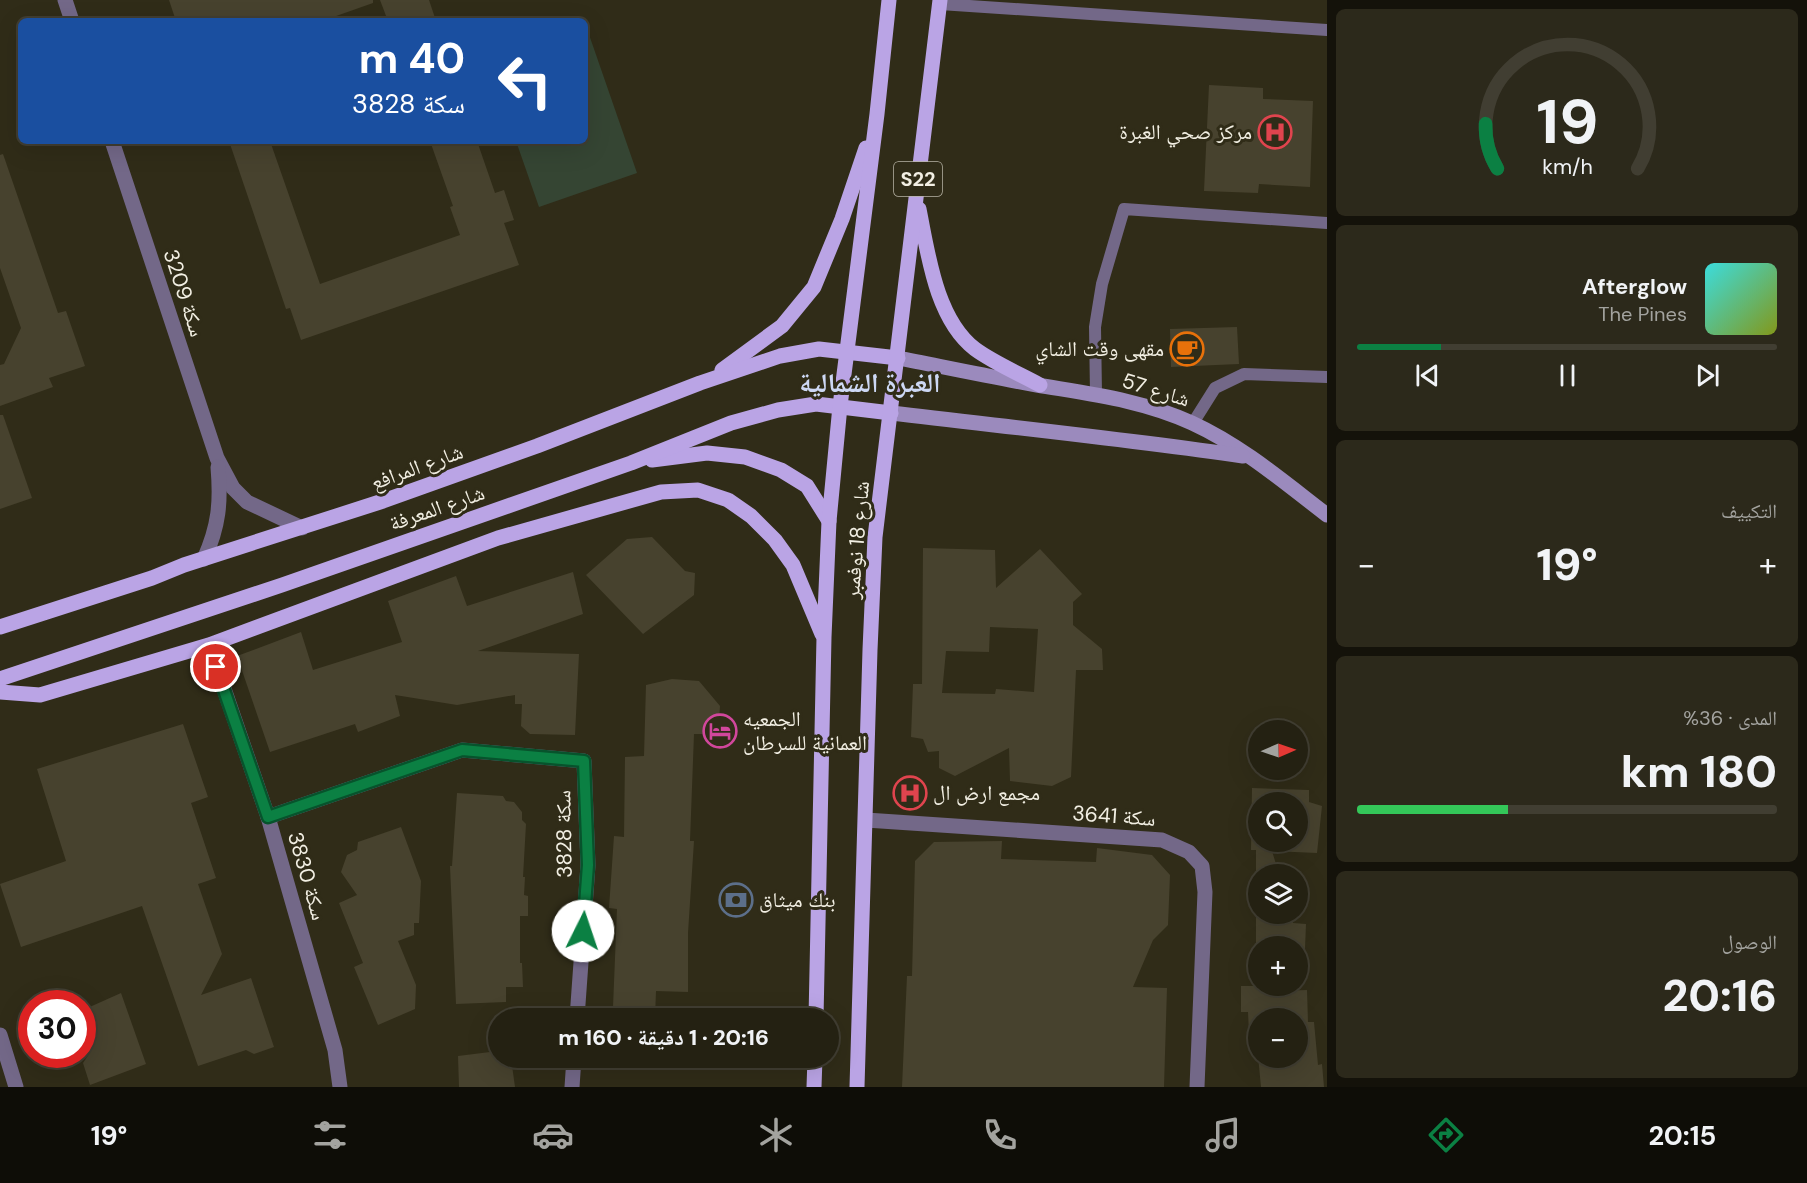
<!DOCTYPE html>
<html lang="ar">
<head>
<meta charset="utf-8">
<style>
  :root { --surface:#242112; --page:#2c291b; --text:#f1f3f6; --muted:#a3a39f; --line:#413e32; --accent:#0b8043 }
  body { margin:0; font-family:"DM Sans","Noto Naskh Arabic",sans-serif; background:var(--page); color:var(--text); direction:rtl; height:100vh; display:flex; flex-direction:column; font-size:22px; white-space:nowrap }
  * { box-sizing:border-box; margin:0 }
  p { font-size:20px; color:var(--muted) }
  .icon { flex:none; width:33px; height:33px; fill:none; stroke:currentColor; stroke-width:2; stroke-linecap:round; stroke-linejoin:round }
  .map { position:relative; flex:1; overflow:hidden; direction:ltr }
  .side { display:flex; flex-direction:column; gap:9px; padding:9px; background:#14120a; width:480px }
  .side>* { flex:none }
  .top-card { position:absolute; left:18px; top:18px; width:570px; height:126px; border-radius:9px; box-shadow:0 6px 24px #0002,0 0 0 2px var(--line); direction:rtl; background:#1a4fa0; color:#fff; overflow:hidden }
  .needle { width:39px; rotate:88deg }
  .buttons { position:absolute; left:1248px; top:720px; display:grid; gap:12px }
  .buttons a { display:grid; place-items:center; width:60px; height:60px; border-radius:50%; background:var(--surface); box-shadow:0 6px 24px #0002,0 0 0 2px var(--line); font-size:30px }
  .speed { position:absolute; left:18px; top:990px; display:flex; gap:12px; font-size:30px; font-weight:700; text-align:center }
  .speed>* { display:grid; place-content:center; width:78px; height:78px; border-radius:50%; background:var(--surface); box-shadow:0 6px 24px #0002,0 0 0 2px var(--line); line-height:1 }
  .speed .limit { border:9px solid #d22; background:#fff; color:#111 }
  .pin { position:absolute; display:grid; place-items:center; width:51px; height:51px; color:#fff; margin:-26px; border:3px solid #fff; border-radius:50%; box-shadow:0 2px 6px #0007 }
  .me { position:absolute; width:66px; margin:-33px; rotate:4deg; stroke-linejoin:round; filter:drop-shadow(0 0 4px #0008) }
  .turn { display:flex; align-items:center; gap:21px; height:126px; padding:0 24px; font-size:27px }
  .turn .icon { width:78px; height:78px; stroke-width:2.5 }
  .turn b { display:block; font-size:42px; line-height:51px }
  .big { font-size:45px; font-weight:800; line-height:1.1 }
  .side .card { flex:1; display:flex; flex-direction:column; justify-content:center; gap:9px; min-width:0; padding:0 21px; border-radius:9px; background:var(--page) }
  .side .dial { align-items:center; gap:0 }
  .dial svg { height:156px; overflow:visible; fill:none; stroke:var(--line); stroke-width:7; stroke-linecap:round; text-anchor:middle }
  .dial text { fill:var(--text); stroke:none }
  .song { display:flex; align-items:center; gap:18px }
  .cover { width:72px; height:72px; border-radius:9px; background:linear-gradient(135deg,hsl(180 70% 55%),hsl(70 70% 35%)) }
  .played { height:6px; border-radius:3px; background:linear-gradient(90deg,var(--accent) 20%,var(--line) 20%) }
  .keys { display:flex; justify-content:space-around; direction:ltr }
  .heat { display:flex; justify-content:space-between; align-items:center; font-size:33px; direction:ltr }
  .charge { height:9px; border-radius:4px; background:linear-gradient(90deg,#34c759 36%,var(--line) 0) }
  .trip { position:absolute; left:488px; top:1008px; width:351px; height:60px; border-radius:30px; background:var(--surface); box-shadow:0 6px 24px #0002,0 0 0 2px var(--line); font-weight:800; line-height:60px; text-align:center; direction:rtl }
  .tabs { display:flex; height:96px; justify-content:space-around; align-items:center; background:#0e0d07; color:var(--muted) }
  .tabs .icon { width:42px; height:42px }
  .tabs .on { color:var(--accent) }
  .tabs b { font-size:27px; color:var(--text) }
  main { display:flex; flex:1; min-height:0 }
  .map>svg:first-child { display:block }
</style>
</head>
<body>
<main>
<section class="side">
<div class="card dial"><svg viewBox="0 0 100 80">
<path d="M14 69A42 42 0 1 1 86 69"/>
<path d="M14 69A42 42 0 0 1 8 46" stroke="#0b8043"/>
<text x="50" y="56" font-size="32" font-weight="700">19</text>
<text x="50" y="72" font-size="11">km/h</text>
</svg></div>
<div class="card">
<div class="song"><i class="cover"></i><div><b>Afterglow</b><p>The Pines</p></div></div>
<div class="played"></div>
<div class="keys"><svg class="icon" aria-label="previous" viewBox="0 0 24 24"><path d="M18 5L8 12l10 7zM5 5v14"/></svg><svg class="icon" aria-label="pause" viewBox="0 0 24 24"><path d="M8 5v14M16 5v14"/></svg><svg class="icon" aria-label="next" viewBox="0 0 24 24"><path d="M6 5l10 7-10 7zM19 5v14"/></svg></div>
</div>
<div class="card"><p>التكييف</p>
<div class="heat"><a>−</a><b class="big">19°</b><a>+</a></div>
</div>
<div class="card"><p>المدى · 36%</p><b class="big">180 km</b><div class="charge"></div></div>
<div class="card"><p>الوصول</p><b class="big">20:16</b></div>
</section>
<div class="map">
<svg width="1327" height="1087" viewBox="0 0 1327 1087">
  <rect width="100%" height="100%" fill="#302c18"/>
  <polygon fill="#354533" points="585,23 637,173 539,207 516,141 585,141"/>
  <g fill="#47422e" fill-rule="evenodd">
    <polygon points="169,0 373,0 373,3 322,21 176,21"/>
    <polygon points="380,0 429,0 436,21 388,21"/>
    <polygon points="1209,85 1263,88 1263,99 1313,101 1310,187 1259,184 1258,193 1204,191"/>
    <polygon points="229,141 270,141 320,284 460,235 450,207 453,206 430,141 477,141 495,193 504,190 514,220 504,223 519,265 301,340 290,308 286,309"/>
    <polygon points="3,154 58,313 66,311 85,366 49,378 53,387 0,406 0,365 4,364 21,328 0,268 0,155"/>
    <polygon points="1237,327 1239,364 1171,367 1170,329"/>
    <polygon points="0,415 3,415 32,498 0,509"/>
    <polygon points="652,537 685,571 695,573 694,595 643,634 586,575 627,539"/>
    <path d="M923 548 995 550 996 588 1040 549 1082 594 1073 602V625L1102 649 1103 670H1076L1071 777 1052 786 1010 781 1009 748 955 776 939 768V751L928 752 923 739 911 737 913 684H922ZM990 627 1038 629 1034 692 996 689 995 694 942 693 946 651 989 652Z"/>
    <polygon points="573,572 583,614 478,651 579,654 575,735 530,734 521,726 522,704 515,704 515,695 457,705 395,695 400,716 358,732 355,724 270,752 237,656 301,632 313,670 402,642 388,601 456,576 467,606"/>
    <polygon points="672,679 699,681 720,706 718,734 694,734 690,841 694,841 688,933 688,992 656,991 655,1018 615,1018 607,1012 613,1007 617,909 609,908 614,836 624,837 625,757 644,756 646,685"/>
    <polygon points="183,724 208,797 191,803 216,878 198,884 222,954 201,995 251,978 274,1047 254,1054 246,1050 198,1066 142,906 21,947 0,884 66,861 37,769"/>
    <path d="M1252 788 1309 790V802L1322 806 1317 853 1272 851 1279 874H1258V914H1290L1293 923 1306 924 1305 949H1298V946H1258V951H1256V850H1251ZM1258 802H1298V842H1258Z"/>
    <polygon points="457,793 503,796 506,801 514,802 522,812 522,820 526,824 523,877 525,877 524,895 528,896 528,916 520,916 520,963 522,963 523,987 506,987 506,1002 456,1004 450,866 452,866"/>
    <polygon points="401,827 421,881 419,923 414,923 414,935 398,941 416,985 415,1009 378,1025 354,967 363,963 339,903 357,895 341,872 347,855 357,850 358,842"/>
    <polygon points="1002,841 1001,859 1096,862 1097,848 1152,855 1170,875 1168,925 1153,940 1133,987 1167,988 1164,1087 902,1087 907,976 912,976 915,861 934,842"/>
    <path d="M1241 986H1274L1275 991 1307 990 1308 1022H1314L1318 1065 1322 1064 1324 1087H1261L1256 1035 1249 1034 1248 1012H1241ZM1258 1018H1298V1058H1258Z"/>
    <polygon points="121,993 146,1064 90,1085 83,1063 91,1051 82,1046 82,1027 89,1025 83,1010"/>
    <polygon points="498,1051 498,1058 511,1058 515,1087 459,1087 458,1056"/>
  </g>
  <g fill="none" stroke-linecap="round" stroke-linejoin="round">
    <g stroke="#736888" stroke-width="12">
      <polyline points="940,4 1327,30"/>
      <polyline points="1096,394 1095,327 1102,284 1124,209 1327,223"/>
      <polyline points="1193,423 1215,388 1244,374 1327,377"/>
    </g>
    <g stroke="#736888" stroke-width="15">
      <polyline points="65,0 72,21"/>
      <polyline points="112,141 217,458 233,488 247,502 302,528"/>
      <path d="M204 559C219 526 221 502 218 467"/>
      <polyline points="209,645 268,817 335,1050 340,1087"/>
      <polyline points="268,817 462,750 584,761 588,865 577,1018"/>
      <polyline points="866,820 1162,840 1189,852 1202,866 1205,892 1197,1087"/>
      <polyline points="0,1035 16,1087"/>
      <polyline points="572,1087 574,1058"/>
    </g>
    <g stroke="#9b8abd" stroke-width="15">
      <path d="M898 358C944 367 991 377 1037 385 1090 394 1142 400 1192 423 1242 446 1284 482 1327 515"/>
      <path d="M891 413C1008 427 1126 439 1243 456"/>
    </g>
    <g stroke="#baa4e5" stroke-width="15">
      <path d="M919 209C928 254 936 319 975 349 994 363 1020 374 1040 385"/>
      <polyline points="722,370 782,326 814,287 842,219 866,148"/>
      <polyline points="652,460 707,453 745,457 781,470 807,486 829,521"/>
      <polyline points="0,627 152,578 184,565 383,501 537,446 700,383 780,356 819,349 898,358"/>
      <polyline points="0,679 282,585 631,463 731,423 778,410 816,404 891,413"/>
      <polyline points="0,692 40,695 209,645 498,538 661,492 698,490 728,500 751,516 775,540 793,565 822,634"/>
      <polyline points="816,1018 824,637 829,521 840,406 877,114 889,0"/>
      <polyline points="814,1087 815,1058"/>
      <polyline points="857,1087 870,650 875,537 940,0"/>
    </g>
  </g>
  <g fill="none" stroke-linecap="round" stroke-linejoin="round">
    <g stroke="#07532c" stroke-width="15">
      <polyline id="route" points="216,667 268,817 462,750 584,761 588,865 583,931"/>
    </g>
    <use href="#route" stroke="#0b8043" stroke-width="10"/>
  </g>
  <defs>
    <g id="hospital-ring" transform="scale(1.725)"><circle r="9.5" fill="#302c18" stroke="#e0444e" stroke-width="1.5"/><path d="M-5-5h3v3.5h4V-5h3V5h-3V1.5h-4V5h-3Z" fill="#e0444e"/></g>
    <g id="cafe-ring" transform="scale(1.725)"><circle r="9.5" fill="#302c18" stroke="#e8710a" stroke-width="1.5"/><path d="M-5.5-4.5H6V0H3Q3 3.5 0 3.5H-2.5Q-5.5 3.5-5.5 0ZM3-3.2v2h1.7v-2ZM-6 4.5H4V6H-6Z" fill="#e8710a"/></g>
    <g id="hotel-ring" transform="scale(1.725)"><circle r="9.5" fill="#302c18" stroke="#d1479c" stroke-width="1.5"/><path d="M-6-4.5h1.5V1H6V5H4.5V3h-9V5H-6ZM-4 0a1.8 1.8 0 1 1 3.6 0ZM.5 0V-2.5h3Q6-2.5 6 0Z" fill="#d1479c"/></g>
    <g id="bank-ring" transform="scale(1.725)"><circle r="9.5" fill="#302c18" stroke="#5c6f8a" stroke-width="1.5"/><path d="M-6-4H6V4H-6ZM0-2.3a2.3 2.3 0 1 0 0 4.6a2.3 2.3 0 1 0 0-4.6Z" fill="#5c6f8a"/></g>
  </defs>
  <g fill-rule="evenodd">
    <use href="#hospital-ring" x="1275" y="132"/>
    <use href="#cafe-ring" x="1187" y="349"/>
    <use href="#hotel-ring" x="720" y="731"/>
    <use href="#hospital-ring" x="910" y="793"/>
    <use href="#bank-ring" x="736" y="900"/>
  </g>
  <g text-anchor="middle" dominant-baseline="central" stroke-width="6" stroke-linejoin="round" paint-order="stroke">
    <rect fill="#302c18" stroke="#b8b4a6" stroke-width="1.5" x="894" y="162" width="48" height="34" rx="4.5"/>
    <g font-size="20" font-weight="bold" fill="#f2efe3">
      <text x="918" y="179">S22</text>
    </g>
    <g font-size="21" fill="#f2efe3" stroke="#302c18" text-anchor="start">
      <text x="1252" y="132" text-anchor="end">مركز صحي الغبرة</text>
      <text x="1164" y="349" text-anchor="end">مقهى وقت الشاي</text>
      <text x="743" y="719">الجمعيه<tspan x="743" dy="24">العمانية للسرطان</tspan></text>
      <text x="933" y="793">مجمع ارض ال</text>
      <text x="759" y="900">بنك ميثاق</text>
    </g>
    <g font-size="21" fill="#f2efe3" stroke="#302c18">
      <text transform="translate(184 293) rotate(72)">سكة 3209</text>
      <text transform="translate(1156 390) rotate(17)">شارع 57</text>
      <text transform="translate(417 467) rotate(-20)">شارع المرافع</text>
      <text transform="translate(437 508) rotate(-19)">شارع المعرفة</text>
      <text transform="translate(857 540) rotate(-85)">شارع 18 نوفمبر</text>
      <text transform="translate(1114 816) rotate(4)">سكة 3641</text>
      <text transform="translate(564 834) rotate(-91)">سكة 3828</text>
      <text transform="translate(307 876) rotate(74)">سكة 3830</text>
    </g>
    <g font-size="27" font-weight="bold" fill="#cdd8f4" stroke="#302c18">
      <text x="870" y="382">الغبرة الشمالية</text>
    </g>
  </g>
</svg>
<div class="buttons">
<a><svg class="needle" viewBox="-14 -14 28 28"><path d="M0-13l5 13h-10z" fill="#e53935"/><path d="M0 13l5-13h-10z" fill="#a3a39f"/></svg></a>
<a><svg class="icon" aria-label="search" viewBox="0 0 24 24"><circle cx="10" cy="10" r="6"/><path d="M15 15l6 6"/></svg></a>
<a><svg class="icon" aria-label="layers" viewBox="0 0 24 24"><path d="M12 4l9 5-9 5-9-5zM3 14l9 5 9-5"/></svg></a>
<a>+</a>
<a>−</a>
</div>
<div class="speed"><div class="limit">30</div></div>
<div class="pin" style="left:216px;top:667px;background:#d93025"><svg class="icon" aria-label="arrive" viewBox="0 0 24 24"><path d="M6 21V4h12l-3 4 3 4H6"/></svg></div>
<svg class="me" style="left:583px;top:931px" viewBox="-20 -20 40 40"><circle r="19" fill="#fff"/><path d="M0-13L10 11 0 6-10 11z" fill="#0b8043"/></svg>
<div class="trip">20:16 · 1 دقيقة · 160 m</div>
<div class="top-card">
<div class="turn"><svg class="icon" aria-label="left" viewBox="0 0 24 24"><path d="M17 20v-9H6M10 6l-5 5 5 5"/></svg><div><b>40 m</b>سكة 3828</div></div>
</div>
</div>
</main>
<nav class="tabs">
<b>20:15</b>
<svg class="icon on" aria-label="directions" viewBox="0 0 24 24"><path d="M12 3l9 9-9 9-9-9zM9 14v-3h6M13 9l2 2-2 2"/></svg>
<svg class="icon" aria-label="music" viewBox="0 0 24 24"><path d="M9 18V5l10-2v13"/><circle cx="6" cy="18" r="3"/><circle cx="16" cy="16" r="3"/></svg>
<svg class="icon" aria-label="phone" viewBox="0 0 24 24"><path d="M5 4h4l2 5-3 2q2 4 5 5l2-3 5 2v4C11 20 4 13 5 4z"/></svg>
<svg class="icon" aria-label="climate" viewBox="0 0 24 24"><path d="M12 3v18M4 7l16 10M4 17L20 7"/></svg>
<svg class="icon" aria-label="car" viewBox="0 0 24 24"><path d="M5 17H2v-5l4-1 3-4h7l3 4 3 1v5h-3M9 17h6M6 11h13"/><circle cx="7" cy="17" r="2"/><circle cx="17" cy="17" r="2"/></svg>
<svg class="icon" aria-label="filters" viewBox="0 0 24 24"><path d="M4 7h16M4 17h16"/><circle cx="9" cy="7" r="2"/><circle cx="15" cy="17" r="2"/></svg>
<b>19°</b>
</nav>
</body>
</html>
